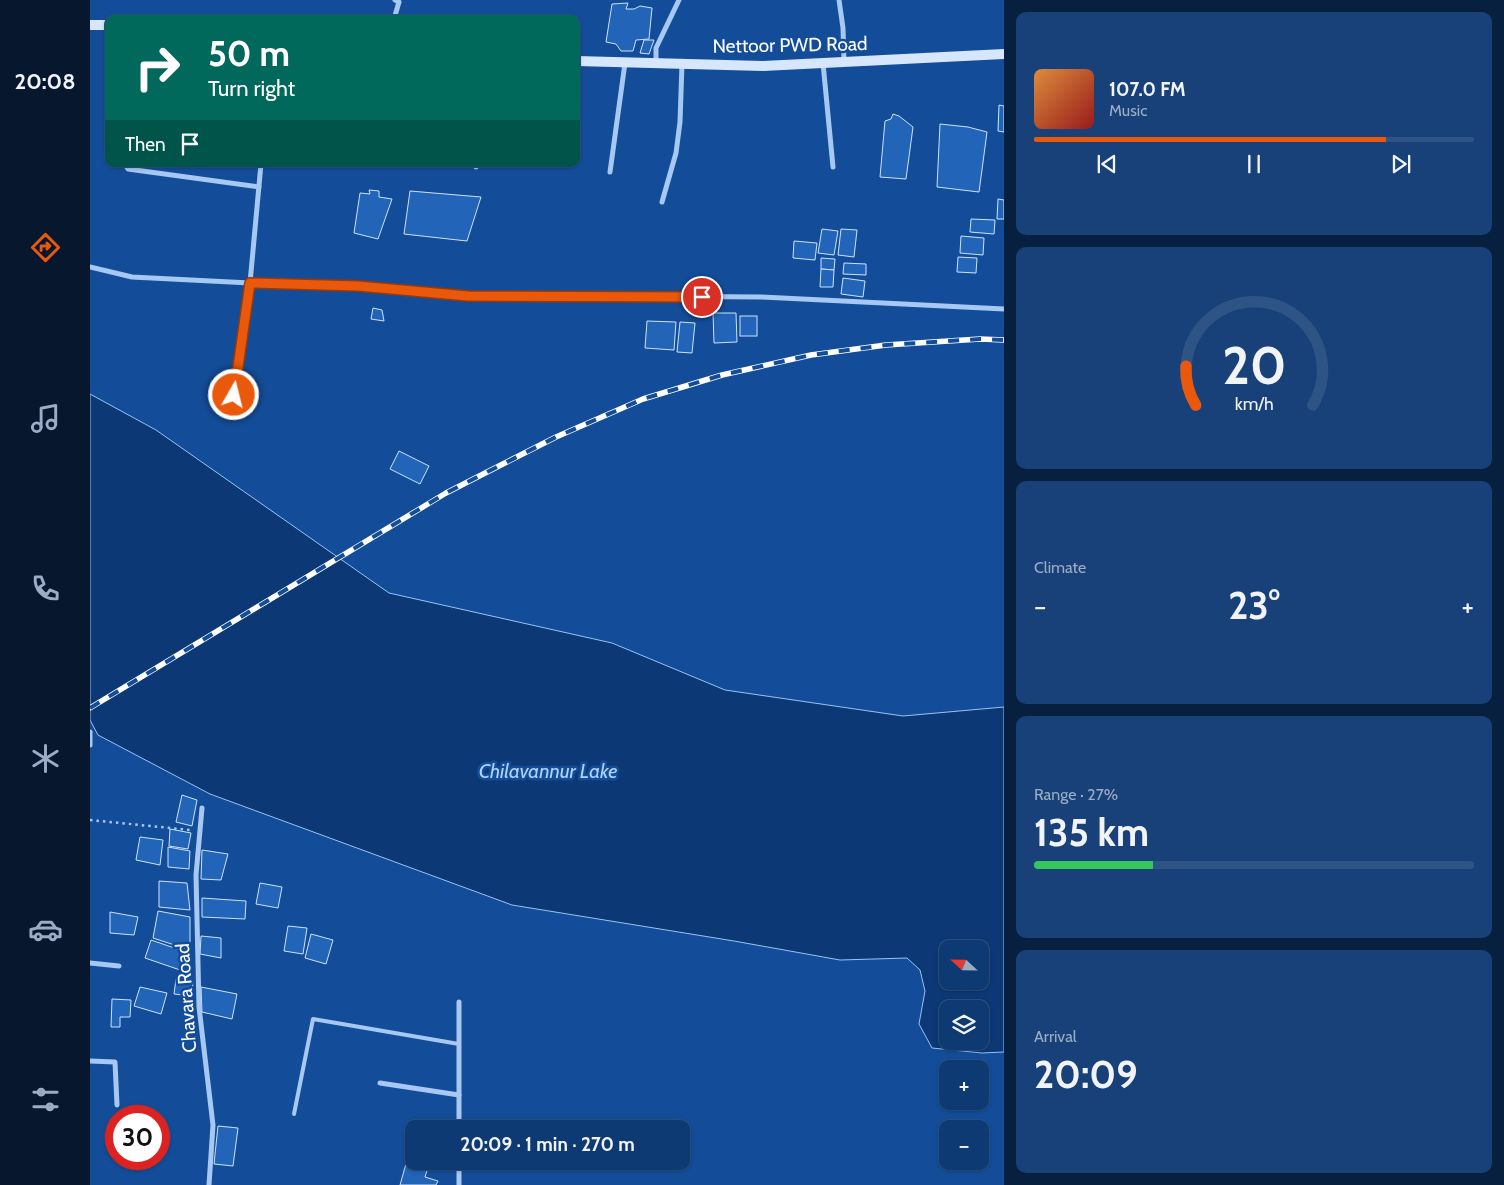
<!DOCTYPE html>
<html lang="en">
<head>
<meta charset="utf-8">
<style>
  :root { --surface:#0e3a73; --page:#174178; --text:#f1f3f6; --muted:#9badc4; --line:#2e5485; --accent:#ea580c }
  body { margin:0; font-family:Cabin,sans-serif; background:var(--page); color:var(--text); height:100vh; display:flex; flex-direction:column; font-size:19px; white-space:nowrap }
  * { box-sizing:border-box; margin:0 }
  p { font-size:16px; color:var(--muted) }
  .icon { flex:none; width:28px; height:28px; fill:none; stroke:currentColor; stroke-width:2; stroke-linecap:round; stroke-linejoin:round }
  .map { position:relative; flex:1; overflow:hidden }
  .drawer { display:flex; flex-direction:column; gap:12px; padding:12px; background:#08203f; width:500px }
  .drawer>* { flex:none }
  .guide { position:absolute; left:15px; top:15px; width:475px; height:152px; border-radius:10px; box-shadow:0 1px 4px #0004,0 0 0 1px var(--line); background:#00695c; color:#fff; overflow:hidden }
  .needle { width:32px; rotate:292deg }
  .buttons { position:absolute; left:849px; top:940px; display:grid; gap:10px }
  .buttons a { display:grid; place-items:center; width:50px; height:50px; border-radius:10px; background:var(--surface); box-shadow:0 1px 4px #0004,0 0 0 1px var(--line); font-size:25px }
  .speed { position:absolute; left:15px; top:1105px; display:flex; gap:10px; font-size:25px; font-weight:700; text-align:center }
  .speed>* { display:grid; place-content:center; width:65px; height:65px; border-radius:50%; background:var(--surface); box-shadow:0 1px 4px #0004,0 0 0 1px var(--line); line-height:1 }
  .speed .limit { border:8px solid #d22; background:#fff; color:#111 }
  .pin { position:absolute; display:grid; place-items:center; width:42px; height:42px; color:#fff; margin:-21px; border:2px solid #fff; border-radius:50%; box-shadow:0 1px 5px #0007 }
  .me { position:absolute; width:55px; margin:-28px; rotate:8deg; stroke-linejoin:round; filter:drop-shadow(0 0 4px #0008) }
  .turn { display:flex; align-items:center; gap:18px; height:105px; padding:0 20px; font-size:22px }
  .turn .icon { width:65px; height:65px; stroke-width:2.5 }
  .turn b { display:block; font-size:35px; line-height:42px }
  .then { display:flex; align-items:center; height:48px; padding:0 20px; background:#0003; gap:10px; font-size:19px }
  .big { font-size:38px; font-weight:800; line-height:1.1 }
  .drawer .card { flex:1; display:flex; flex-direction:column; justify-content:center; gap:8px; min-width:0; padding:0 18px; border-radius:10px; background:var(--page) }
  .drawer .dial { align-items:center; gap:0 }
  .dial svg { height:130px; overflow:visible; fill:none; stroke:var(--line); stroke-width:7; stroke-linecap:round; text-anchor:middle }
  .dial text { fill:var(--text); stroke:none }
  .song { display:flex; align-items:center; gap:15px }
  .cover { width:60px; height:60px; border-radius:8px; background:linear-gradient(135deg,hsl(30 70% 55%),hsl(0 70% 35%)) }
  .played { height:5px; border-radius:2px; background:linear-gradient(90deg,var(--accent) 80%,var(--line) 80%) }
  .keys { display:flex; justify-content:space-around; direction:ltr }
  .heat { display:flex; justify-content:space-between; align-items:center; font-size:28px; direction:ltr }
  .charge { height:8px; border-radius:4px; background:linear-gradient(90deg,#34c759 27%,var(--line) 0) }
  .trip { position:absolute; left:315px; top:1120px; width:285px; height:50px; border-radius:10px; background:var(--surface); box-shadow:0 1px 4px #0004,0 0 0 1px var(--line); font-weight:800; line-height:50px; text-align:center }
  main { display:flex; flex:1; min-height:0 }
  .menu { display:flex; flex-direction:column; width:90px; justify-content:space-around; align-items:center; background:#06172e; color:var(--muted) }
  .menu .icon { width:35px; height:35px }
  .menu .active { color:var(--accent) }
  .menu b { font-size:22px; color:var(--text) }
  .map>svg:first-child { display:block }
</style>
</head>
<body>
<main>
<nav class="menu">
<b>20:08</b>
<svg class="icon active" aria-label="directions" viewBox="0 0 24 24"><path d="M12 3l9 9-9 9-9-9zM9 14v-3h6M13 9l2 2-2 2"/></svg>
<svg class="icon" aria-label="music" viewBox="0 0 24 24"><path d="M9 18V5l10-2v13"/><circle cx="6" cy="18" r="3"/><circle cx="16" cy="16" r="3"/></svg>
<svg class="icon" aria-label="phone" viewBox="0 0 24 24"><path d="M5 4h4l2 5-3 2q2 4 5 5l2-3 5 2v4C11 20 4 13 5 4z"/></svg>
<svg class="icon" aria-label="climate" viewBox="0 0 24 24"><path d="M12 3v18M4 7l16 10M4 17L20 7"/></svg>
<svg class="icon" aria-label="car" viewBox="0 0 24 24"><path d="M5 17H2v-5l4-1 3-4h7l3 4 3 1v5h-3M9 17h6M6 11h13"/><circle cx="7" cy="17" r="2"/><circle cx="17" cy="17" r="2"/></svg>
<svg class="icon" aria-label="filters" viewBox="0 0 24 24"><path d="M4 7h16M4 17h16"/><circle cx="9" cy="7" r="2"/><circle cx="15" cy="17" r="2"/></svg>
</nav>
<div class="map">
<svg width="914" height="1185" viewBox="0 0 914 1185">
  <rect width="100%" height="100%" fill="#134d99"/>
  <path fill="#0c3875" stroke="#98c3f6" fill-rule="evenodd" d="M0 394 66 430 299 593 522 643 635 690 813 716 914 707V1052L892 1053 842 1048 829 1024 835 991 830 970 817 958 750 960 644 941 422 905 120 794 8 735 0 720ZM858 949H890V981H858ZM858 1009H890V1041H858Z"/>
  <g fill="#2164b8" stroke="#cee3fd">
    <polygon points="538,3 536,9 544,9 550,6 562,8 559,39 546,40 543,51 531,51 526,44 516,42 522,4"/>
    <polygon points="554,40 564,40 559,54 550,53"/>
    <polygon points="909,105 914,106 914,132 908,131"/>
    <polygon points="803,114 809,116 823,127 816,179 790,177 795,121 801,119"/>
    <polygon points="850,124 878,127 897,132 889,192 847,187"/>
    <polygon points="279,190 289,191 289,197 302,199 288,239 264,233 270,193 280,194"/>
    <polygon points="320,191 391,197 377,241 314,234"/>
    <polygon points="908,199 914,200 914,219 907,219"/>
    <polygon points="881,219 905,220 904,234 880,232"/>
    <polygon points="732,229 748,231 744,255 728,253"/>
    <polygon points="751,229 767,230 764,257 748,255"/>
    <polygon points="871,236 894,238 893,255 870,253"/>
    <polygon points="704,241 727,243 725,260 703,258"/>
    <polygon points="868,257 887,258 886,273 867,272"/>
    <polygon points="731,258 745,259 744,270 731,269"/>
    <polygon points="754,263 776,264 776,275 753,274"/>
    <polygon points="731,269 744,270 743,287 730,287"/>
    <polygon points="753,278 775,281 773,297 751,294"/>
    <polygon points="283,308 292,310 294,321 281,319"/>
    <polygon points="623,313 646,313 647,342 624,343"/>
    <rect x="650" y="316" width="17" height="20"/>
    <polygon points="557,321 586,322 584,350 555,348"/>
    <polygon points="590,322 605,323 602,353 587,352"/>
    <polygon points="309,451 339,466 330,484 300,469"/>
    <polygon points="92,795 107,800 102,826 86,822"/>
    <polygon points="80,829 101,833 98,849 79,846"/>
    <polygon points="50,837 73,840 70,865 46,860"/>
    <polygon points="78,847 100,851 99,869 78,867"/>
    <polygon points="112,850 138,854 131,880 111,879"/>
    <polygon points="69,881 97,883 100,910 69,907"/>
    <polygon points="170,883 192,887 188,908 166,904"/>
    <polygon points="112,898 156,901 155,919 112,917"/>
    <polygon points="68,911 100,917 100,950 63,938"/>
    <polygon points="20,912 48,917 44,935 20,933"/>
    <polygon points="198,926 217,928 213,954 194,951"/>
    <polygon points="221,934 243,940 236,964 215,958"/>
    <polygon points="111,936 131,938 131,958 110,954"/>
    <polygon points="61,940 99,953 93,971 55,958"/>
    <polygon points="86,979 103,981 102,996 84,994"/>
    <polygon points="50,987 77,993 71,1014 44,1006"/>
    <polygon points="111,987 147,994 142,1019 112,1012"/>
    <polygon points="22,999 41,1000 40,1017 30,1017 30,1027 21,1027"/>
    <polygon points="128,1126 148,1128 143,1166 124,1164"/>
    <polygon points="321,1146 324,1147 324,1161 340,1161 335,1177 348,1181 346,1185 310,1185"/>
  </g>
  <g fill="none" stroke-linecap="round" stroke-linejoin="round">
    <g stroke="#a6c8f3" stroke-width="2.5" stroke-dasharray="2.5 4" stroke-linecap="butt">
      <polyline points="483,19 483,18"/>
      <polyline points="0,820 100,830"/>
    </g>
    <g stroke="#a6c8f3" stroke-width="4">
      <polyline points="204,1114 223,1019 369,1044"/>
      <polyline points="332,1127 338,1129"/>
    </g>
    <g stroke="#a6c8f3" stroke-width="5">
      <polyline points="749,0 753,28 754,62"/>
      <polyline points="304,19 309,2 305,0"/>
      <polyline points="566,63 566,48 589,0"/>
      <polyline points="733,63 743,167"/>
      <polyline points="35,164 38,169 169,187"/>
      <polyline points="386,167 386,164"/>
      <polyline points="520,172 535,63"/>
      <polyline points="572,202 586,153 590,122 592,64"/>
      <polyline points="0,267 42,277 160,283 171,164"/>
      <polyline points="144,395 160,283 268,287 378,295 671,297 914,309"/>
      <polyline points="0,732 0,745"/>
      <polyline points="112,808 106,875 109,1007 123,1125 119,1185"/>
      <polyline points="0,963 29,966"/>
      <polyline points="0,1061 25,1062 27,1105"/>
      <polyline points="290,1083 369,1095"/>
      <polyline points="369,1129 369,1002"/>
      <polyline points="369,1161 369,1185"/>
    </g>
    <g stroke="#d5e6fd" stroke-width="10">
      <polyline points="0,25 19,25"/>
      <polyline points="486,61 673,66 914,54"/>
    </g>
    <g stroke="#fff" stroke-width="5.5">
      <polyline id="rail" points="0,708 356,493 466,437 553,399 632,375 721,355 796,345 890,339 914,340"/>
    </g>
    <use href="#rail" stroke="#134d99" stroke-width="4" stroke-dasharray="11" stroke-linecap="butt"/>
  </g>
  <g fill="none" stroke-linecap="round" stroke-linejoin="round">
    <g stroke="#983908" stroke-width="12">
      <polyline id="route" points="144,395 160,283 268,286 378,296 612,297"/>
    </g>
    <use href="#route" stroke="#ea580c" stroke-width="9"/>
  </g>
  <g text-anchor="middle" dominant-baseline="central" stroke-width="5" stroke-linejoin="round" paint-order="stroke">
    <g font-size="19" fill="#fff" stroke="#134d99">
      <text transform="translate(700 45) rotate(-1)">Nettoor PWD Road</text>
      <text transform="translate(96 998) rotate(-94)">Chavara Road</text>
    </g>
    <g font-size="20" font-style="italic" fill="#b2d3fa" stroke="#134d99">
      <text x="458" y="771">Chilavannur Lake</text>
    </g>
  </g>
</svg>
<div class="buttons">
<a><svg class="needle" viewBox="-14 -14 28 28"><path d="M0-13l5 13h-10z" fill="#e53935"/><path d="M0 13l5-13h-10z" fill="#9badc4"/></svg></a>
<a><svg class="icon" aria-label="layers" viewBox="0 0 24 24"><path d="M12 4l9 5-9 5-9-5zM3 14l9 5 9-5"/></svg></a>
<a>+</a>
<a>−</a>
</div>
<div class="speed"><div class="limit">30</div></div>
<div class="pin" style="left:612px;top:297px;background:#d93025"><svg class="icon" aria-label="arrive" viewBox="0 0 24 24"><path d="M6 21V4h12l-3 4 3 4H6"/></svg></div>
<svg class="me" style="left:144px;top:395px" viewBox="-20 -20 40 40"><circle r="17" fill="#ea580c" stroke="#fff" stroke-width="3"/><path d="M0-11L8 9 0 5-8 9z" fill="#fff"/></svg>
<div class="trip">20:09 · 1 min · 270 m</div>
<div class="guide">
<div class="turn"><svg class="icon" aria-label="right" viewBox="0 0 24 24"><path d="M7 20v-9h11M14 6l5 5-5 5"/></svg><div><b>50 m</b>Turn right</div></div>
<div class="then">Then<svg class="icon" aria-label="arrive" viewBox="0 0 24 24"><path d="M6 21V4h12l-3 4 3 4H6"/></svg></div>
</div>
</div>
<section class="drawer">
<div class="card">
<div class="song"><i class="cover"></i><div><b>107.0 FM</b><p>Music</p></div></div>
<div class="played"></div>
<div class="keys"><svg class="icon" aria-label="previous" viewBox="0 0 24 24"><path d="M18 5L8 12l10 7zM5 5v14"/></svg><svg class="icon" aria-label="pause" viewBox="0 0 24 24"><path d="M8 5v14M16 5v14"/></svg><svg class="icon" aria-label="next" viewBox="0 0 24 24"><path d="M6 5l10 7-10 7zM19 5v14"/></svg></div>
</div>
<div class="card dial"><svg viewBox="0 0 100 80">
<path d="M14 69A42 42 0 1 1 86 69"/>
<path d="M14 69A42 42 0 0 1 8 45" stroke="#ea580c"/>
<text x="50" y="56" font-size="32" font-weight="700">20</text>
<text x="50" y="72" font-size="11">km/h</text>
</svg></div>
<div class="card"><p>Climate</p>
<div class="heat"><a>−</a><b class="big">23°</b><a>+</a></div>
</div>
<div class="card"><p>Range · 27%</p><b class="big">135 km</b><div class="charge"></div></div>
<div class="card"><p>Arrival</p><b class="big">20:09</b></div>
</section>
</main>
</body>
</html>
